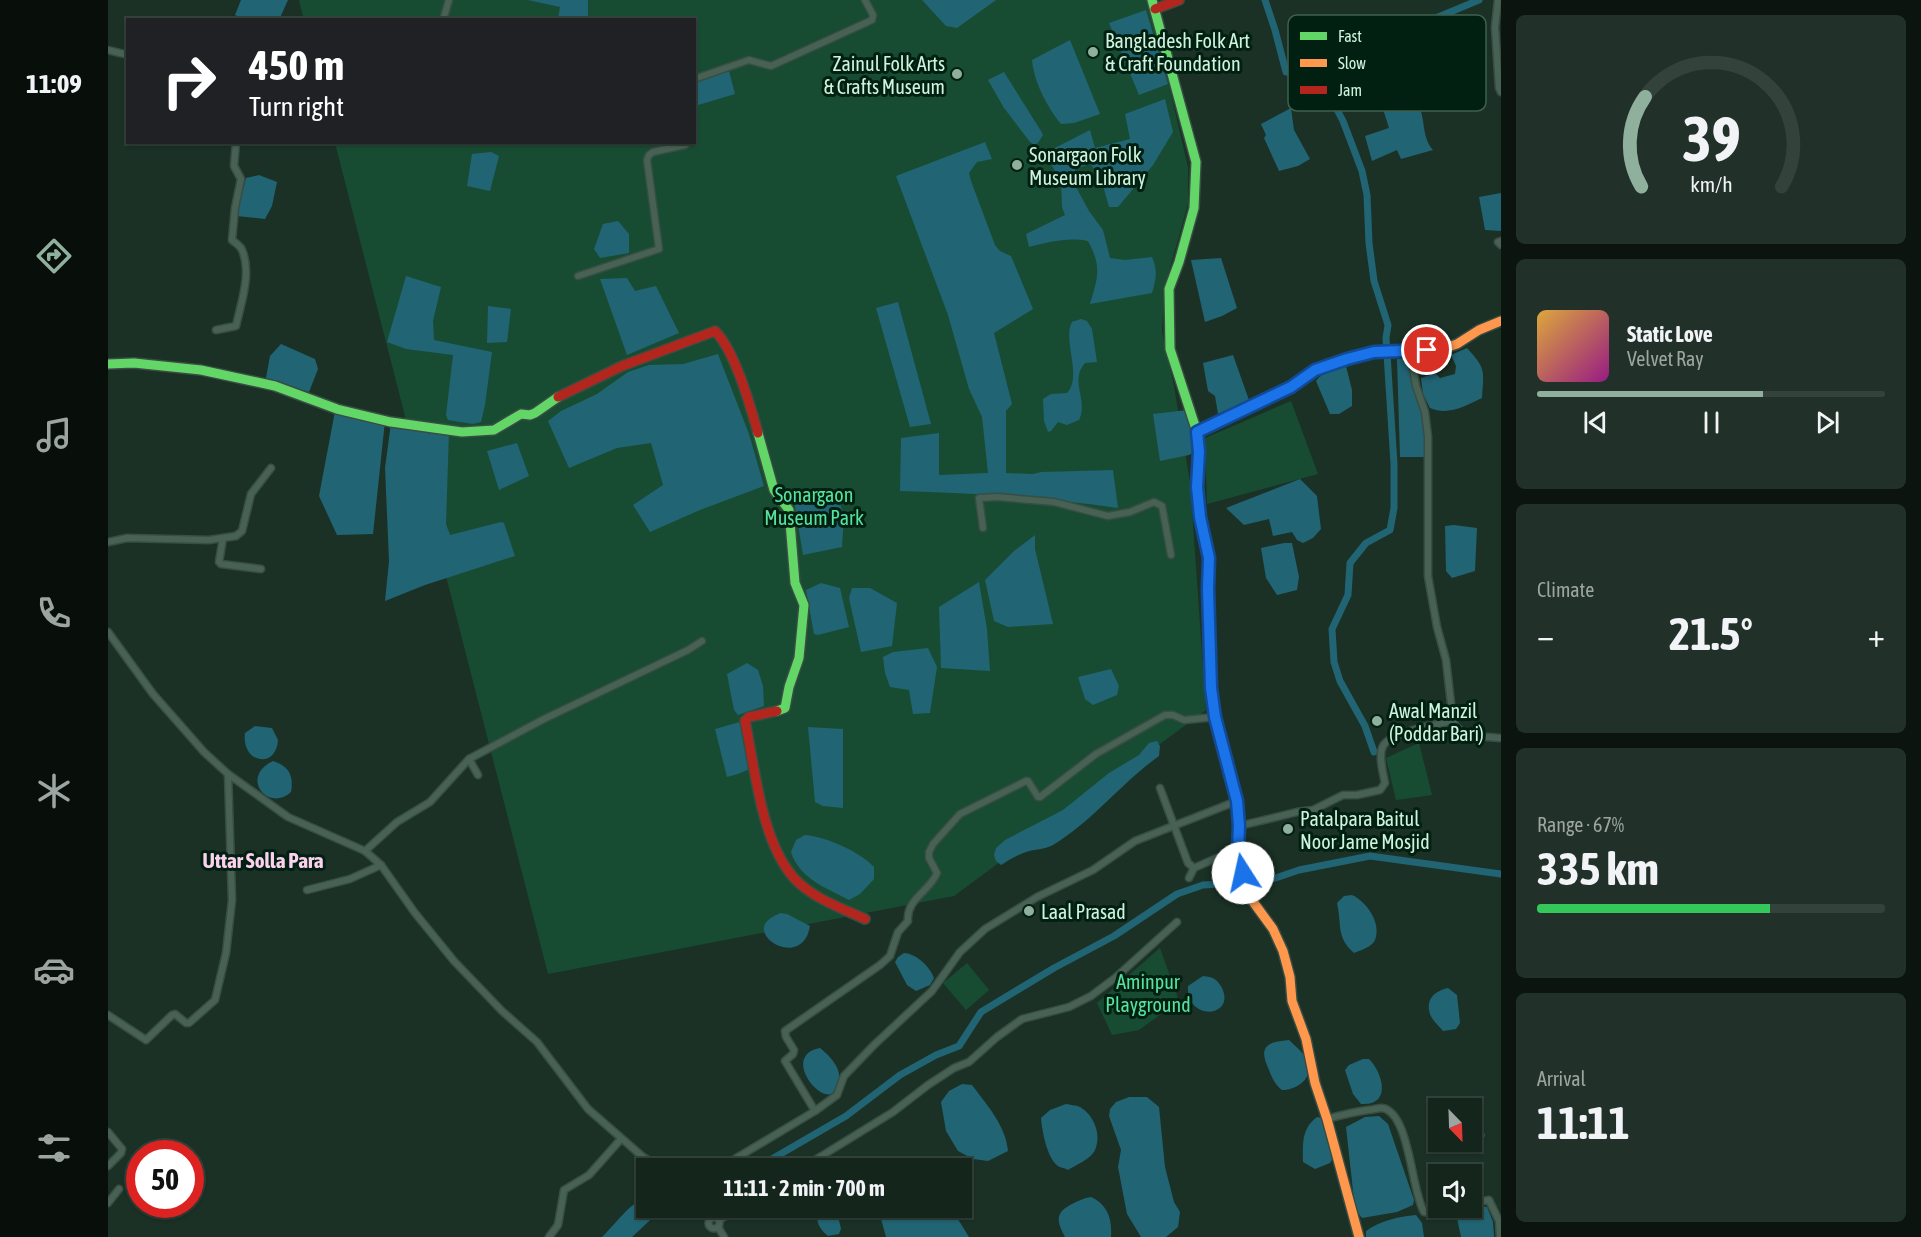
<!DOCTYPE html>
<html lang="en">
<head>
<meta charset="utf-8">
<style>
  :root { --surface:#14251c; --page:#213129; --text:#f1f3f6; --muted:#9da5a3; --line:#33423b; --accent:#90b09e }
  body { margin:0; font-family:"Asap Condensed",sans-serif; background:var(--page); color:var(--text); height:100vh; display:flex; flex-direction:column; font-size:22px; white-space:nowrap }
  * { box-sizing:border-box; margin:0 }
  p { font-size:20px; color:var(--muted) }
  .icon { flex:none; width:33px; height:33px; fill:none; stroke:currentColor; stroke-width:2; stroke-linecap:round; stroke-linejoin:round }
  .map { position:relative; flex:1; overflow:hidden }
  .panel { display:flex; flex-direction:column; gap:15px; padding:15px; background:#0b140f; width:420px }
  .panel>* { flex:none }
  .banner { position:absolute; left:18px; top:18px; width:570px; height:126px; border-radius:0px; box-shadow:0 2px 4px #0004,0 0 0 2px var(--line); background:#202124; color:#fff; overflow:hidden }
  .needle { width:39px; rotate:157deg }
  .buttons { position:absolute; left:1320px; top:1098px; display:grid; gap:12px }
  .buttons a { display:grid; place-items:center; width:54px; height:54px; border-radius:0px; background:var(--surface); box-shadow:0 2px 4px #0004,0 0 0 2px var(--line); font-size:30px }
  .speed { position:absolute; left:18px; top:1140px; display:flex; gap:12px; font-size:30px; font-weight:700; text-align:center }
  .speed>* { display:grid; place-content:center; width:78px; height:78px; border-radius:50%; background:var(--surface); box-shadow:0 2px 4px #0004,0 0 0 2px var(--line); line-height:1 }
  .speed .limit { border:9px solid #d22; background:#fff; color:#111 }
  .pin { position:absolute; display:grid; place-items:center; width:51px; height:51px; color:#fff; margin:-26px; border:3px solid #fff; border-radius:50%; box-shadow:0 2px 6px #0007 }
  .me { position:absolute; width:66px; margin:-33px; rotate:350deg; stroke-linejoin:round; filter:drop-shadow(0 0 4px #0008) }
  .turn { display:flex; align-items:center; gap:21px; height:126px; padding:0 24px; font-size:27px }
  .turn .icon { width:78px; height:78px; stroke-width:2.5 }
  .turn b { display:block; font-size:42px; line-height:51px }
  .big { font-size:45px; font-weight:700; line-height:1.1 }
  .panel .card { flex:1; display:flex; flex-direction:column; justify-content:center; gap:9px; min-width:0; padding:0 21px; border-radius:9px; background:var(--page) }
  .panel .dial { align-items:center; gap:0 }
  .dial svg { height:156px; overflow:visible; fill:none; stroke:var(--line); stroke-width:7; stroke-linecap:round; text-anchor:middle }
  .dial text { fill:var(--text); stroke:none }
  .song { display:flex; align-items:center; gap:18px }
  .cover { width:72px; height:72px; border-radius:9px; background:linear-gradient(135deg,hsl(40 70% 55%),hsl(310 70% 35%)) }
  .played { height:6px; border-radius:3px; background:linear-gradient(90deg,var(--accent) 65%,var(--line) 65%) }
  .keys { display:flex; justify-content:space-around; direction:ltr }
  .heat { display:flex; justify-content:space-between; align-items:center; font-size:33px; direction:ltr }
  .charge { height:9px; border-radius:4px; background:linear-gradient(90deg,#34c759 67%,var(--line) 0) }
  .trip { position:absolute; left:528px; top:1158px; width:336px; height:60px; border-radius:0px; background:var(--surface); box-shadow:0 2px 4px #0004,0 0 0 2px var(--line); font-weight:700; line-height:60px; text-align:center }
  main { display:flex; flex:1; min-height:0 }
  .tab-bar { display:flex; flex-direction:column; width:108px; justify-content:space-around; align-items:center; background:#080f0b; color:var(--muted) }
  .tab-bar .icon { width:42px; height:42px }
  .tab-bar .selected { color:var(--accent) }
  .tab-bar b { font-size:27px; color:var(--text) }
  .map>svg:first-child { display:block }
</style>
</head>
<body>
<main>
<nav class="tab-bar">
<b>11:09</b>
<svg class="icon selected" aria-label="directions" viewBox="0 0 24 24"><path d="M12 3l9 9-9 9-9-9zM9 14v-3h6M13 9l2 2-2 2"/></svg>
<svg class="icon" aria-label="music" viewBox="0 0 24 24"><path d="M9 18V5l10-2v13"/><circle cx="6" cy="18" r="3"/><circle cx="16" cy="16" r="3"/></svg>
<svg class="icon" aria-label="phone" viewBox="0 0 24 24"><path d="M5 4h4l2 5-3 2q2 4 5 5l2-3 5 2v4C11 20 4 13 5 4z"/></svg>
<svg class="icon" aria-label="climate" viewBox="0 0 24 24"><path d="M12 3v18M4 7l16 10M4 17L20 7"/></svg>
<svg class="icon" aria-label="car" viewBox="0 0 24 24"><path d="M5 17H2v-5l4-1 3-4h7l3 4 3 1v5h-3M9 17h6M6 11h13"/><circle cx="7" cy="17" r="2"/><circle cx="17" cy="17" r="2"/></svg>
<svg class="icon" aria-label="filters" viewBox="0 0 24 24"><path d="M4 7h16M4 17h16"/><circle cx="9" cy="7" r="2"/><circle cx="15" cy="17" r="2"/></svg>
</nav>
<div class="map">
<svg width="1393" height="1237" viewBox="0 0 1393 1237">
  <rect width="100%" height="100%" fill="#1b3126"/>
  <g fill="#174c33">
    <polygon points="191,0 1041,0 1080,167 1080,204 1056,289 1054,332 1066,386 1082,482 1098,710 846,896 440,974 227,143 586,142 586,20 196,20"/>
    <polygon points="1183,401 1210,474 1099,504 1097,438"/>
    <polygon points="1311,743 1324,795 1288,800 1278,758"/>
    <polygon points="1052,948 1071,1001 1031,1030 1004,1035 989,1003"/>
    <polygon points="859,963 881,990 858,1010 835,983"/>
  </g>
  <g fill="#216474">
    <polygon points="133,0 180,0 171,20 135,19 127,15"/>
    <polygon points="420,0 480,0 480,19 450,19 452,7"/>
    <polygon points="814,0 888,0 849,28 838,26"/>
    <polygon points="1038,10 1060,84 1031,95 1001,23"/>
    <path d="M962 40 992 114 966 123 953 124C939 107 926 82 924 60Z"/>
    <polygon points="621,71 627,94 587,106 587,81"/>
    <polygon points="896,72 933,131 935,135 930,143 926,145 922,142 896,108 880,80"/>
    <path d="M1057 99 1065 132 1045 165 1010 207H1001L992 175 982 164 967 169V185L981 211 995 230 1002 258 1017 260 1044 257C1050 271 1048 279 1044 293L982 304C990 277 994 267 980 241 960 237 941 242 921 247L918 234 957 215 954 207 953 182 937 153 982 130 987 148 1022 139 1017 114Z"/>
    <path d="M1292 99 1308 102C1319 116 1312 135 1325 150L1293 159 1289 150 1264 161 1257 136 1281 128 1274 106Z"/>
    <polygon points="1183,108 1186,130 1202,159 1190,166 1171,171 1156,138 1158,135 1153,124"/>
    <path d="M877 142 884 159 869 162 861 173 863 181 887 245 892 251 903 256 925 309 886 333 904 404 898 411V473L925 474 933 472 1005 470 1010 508C937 497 865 493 792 491L793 438 831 433V475L880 473 874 417 861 389 840 315 788 176Z"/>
    <polygon points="383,152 391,156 382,191 359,186 364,154"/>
    <polygon points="151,175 169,182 164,206 157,219 128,216 138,178"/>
    <polygon points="1393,193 1393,231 1377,230 1371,197"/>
    <polygon points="510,221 521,234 521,253 492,258 486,249 495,224"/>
    <polygon points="1113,258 1129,308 1114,316 1097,322 1083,260"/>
    <polygon points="298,276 333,287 325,321 326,340 384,352 377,405 373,422 365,424 340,420 338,415 345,355 298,349 279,342"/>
    <polygon points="519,278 527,291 548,286 571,333 519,355 492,279"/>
    <polygon points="790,302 823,424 802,427 768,308"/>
    <polygon points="380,306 403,309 399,342 379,343"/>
    <path d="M973 319 979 321 984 329 989 362 977 363C961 381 981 401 971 420L959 425 950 422 943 431 940 432 936 421 935 399 943 394 959 393C975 377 954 339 964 322Z"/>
    <polygon points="173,344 207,359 210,369 201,392 158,378 162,356"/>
    <path d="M1359 348C1378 369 1376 370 1374 398 1357 406 1340 416 1322 408L1315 394 1313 378 1327 373 1332 378 1347 374 1348 366 1343 355Z"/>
    <polygon points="610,354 641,434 656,486 592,510 542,532 525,505 555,485 543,443 509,448 461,468 440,421 453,411 489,394 520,372 541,365 575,364"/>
    <polygon points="1125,355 1141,400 1110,414 1107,396 1100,391 1095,363"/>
    <polygon points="1289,359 1301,359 1314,414 1317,435 1316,457 1292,457"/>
    <path d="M1238 366 1244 390V406L1231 414H1222L1208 381C1214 372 1228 368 1238 366Z"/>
    <polygon points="1079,410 1085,432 1086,452 1081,455 1052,461 1045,414"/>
    <polygon points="227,411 277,421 265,534 229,535 211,496"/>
    <polygon points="283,423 341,432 338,524 342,535 393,522 396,523 407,556 317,585 277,601 281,561 277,468"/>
    <polygon points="409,443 421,476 391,490 379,451"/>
    <polygon points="1192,479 1209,496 1213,529 1205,538 1195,543 1189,540 1184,532 1165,536 1161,519 1136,525 1118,508"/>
    <polygon points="728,491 736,516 734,547 695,555 686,500"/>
    <polygon points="1346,525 1369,528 1367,571 1344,578 1338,571 1337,526"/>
    <polygon points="927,535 927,549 945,624 900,627 886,621 877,580 906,551"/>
    <polygon points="1176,543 1184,543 1191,577 1189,590 1169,595 1158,578 1153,548"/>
    <polygon points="871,582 879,629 882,671 833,668 831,607"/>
    <polygon points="713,583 732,588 741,627 710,635 706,634 698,590"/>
    <polygon points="744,588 762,588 789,603 784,646 753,652 741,598"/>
    <polygon points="820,648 829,667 822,713 805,714 801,690 782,687 777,673 775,657 785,652"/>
    <polygon points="639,663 650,670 655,686 656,706 630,715 626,710 619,674"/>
    <polygon points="1003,669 1011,686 1009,695 985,705 977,699 970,677"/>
    <polygon points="635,721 646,767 630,774 619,777 607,729"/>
    <path d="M147 726 164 728 170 740C168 770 133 763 137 733Z"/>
    <polygon points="700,727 735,729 735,808 715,806 707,802"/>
    <path d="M1049 741 1052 746 1051 756C1013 783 985 821 945 845 936 850 927 849 918 852 909 855 901 860 893 865L888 861 886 855 888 848 897 840 955 810 1001 773 1031 755 1041 743Z"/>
    <path d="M165 761C181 766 186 776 183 792 160 813 131 777 165 761Z"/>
    <path d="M697 835C718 837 751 851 766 867V879L752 894 741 900C718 888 691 878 683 852L688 840Z"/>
    <path d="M1244 895C1258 901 1274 923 1267 940 1264 947 1253 950 1246 953 1228 937 1234 926 1229 903L1236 896Z"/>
    <path d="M672 913 679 914 702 926C695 966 648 942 657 924 660 919 666 916 672 913Z"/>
    <path d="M796 953C809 954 821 966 826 978L822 985 808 991 799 985 787 962 790 957Z"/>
    <path d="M1095 976C1105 977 1109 979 1114 988 1128 1018 1078 1022 1080 986Z"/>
    <path d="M1340 988 1349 995 1352 1023 1348 1029 1335 1031C1331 1026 1324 1020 1322 1014 1317 999 1327 991 1340 988Z"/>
    <path d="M1181 1040C1188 1047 1197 1053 1200 1063 1205 1079 1188 1090 1174 1090 1167 1085 1164 1078 1161 1070 1150 1047 1158 1042 1181 1040Z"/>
    <path d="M712 1048C722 1056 734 1068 731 1083 724 1120 668 1056 712 1048Z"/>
    <path d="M1255 1059H1261C1275 1073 1284 1106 1253 1104L1245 1094 1237 1070 1241 1065Z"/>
    <path d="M854 1084 864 1085C879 1105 898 1126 900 1151L880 1161 865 1159 850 1151 838 1131 833 1102 841 1091Z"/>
    <polygon points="1021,1097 1039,1097 1051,1107 1057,1167 1066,1202 1072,1212 1070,1227 1058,1237 1033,1237 1019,1214 1010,1167 1013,1150 1001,1116 1002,1109 1008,1102"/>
    <path d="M958 1104C962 1105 968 1105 972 1107 986 1115 994 1135 987 1150 983 1159 968 1165 960 1170 959 1169 951 1167 950 1166 939 1158 934 1131 933 1118L942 1110Z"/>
    <polygon points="1271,1116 1280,1124 1306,1200 1305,1205 1289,1212 1254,1218 1247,1209 1238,1127 1257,1117"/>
    <path d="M1364 1116 1375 1129 1377 1136C1370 1148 1361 1154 1348 1152L1341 1142H1364Z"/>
    <path d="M1209 1117 1218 1119 1227 1155 1222 1163 1207 1169 1195 1162C1195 1144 1193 1129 1209 1117Z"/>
    <path d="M983 1197C1000 1205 1004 1219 1003 1237H957C949 1222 946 1213 964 1204 970 1201 976 1198 983 1197Z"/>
    <path d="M538 1198V1208H555L524 1237H494C507 1225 521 1203 538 1198Z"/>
    <polygon points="1365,1206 1379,1207 1385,1222 1386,1237 1353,1237 1349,1218"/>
    <path d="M716 1208C728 1210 731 1218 733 1229L731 1234 720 1236C712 1230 706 1220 711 1210Z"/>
    <polygon points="770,1208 843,1208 861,1237 778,1237"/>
    <path d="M1308 1215 1314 1223 1316 1237H1258V1231C1273 1220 1290 1217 1308 1215Z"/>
  </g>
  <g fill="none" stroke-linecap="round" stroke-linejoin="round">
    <g stroke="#216474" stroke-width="7">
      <polyline points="1157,0 1167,30 1178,72 1211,75 1235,121 1254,171 1259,195 1261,243 1266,281 1280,325 1278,338 1286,464 1286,508 1282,530 1258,543 1242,563 1240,595 1224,629 1226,662 1232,681 1257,726 1266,752"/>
      <polyline points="1211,75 1264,60 1294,48 1311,25 1371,0"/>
      <polyline points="1150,884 1191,870 1262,856 1393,874"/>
      <polyline points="657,1163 738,1116 792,1075 828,1055 851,1046 873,1012 946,968 1006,936 1069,894 1095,885 1112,884 1132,889"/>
    </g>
    <g stroke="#394d43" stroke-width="9">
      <g id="street">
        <polyline points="1390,0 1387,27 1391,88 1393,92"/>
        <polyline points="335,20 341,0"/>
        <polyline points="0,50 20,55"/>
        <polyline points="586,79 641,60 663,66 764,20 765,15 757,0"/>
        <polyline points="1393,241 1390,242 1393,245"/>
        <polyline points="470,276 551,249 539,160 541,155 545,152 577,145 579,142"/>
        <path d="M108 330 128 326C133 303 144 273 134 250 132 245 127 243 124 240L127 208 133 179 126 166 128 142"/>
        <path d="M1302 351 1308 386 1317 412 1320 437V576L1329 627 1338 660 1345 721C1353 739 1376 736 1393 738"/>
        <polyline points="875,528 871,498 889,497 946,502 1000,516 1022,512 1046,502 1054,506 1063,555"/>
        <polyline points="115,538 111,562 113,564 153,569"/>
        <polyline points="0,542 19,538 101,540 128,536 134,531 143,494 163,468"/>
        <polyline points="0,632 45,694 96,752 120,774 180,817 257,851 273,865 307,913 346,961 394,1011 429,1042 480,1109 535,1157 554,1168"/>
        <polyline points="361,759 370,775"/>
        <polyline points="1052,788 1080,863 1086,868"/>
        <path d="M1131 826 1189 812 1205 810 1235 795H1249L1272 790 1277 783C1275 773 1270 755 1275 746 1282 732 1330 724 1345 721"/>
        <polyline points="257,851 289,822 322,802 361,759 436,719 580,650 594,641"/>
        <polyline points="1081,878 1086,868 1129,849"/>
        <polyline points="199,890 242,879 273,865"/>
        <polyline points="0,1015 38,1040 64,1015 67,1014 78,1023 81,1023 107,1000 118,953 124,900 120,774"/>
        <path d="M707 1111 677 1061 685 1054 686 1050 678 1037 677 1031 772 965 782 956 790 932 800 921C798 899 822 891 829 873L821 858V852L825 844 852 814 918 781H920L930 797H932L988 754 1057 715H1065L1076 720 1107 717"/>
        <path d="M1219 1119C1233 1115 1245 1112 1260 1110 1265 1110 1269 1108 1274 1108 1302 1112 1303 1191 1316 1212L1326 1213 1344 1208"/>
        <polyline points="0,1132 14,1149 13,1153 0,1166"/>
        <polyline points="614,1168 630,1157 707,1111 729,1095 736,1076 766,1045 824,991 852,952 877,929 929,897 985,870 1027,841 1129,801"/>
        <polyline points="694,1168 785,1112 820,1085 846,1068 861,1062 889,1037 914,1019 961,1007 983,996 1007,978 1069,922"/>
        <polyline points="0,1203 11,1189"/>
        <polyline points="1364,1203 1381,1200 1391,1221 1392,1237"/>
        <polyline points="596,1208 603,1218"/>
        <circle cx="606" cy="1223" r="5.5"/>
        <polyline points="611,1220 631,1208"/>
        <polyline points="610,1227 616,1237"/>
        <polyline points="441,1237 450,1225 456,1190 481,1175 513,1139"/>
      </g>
    </g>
    <g stroke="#394d43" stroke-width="12">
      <g id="fast">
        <polyline points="1044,0 1088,162 1086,208 1071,262 1061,289 1062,349 1089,432 1090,468"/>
        <polyline points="0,364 26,363 93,370 167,386 229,409 283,422 354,432 386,430 413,414 422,415 427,413 450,397"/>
        <polyline points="650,433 666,490 681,510 687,583 696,605 691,658 681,687 677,708 669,711"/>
      </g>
    </g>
    <g stroke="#394d43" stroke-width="12">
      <g id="slow">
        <polyline points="1089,432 1183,387 1207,370 1266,352 1334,349 1349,344 1371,330 1393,321"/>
        <polyline points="1133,867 1146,903 1165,929 1175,951 1182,977 1184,1001 1198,1039 1207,1083 1219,1119 1251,1237"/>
      </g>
    </g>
    <g stroke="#394d43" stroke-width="12">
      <g id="jam">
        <polyline points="1047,9 1071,0"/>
        <path d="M450 397 514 366 607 331C627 351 642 405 650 433"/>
        <polyline points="1090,468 1089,487 1092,517 1101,558 1099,589 1103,688 1107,717 1129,801 1131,826 1129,849 1133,867"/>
        <path d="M669 711 641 717 637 721C647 768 653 841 686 878 704 898 733 908 757 919"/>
      </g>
    </g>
    <use href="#street" stroke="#476254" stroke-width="6"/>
    <use href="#fast" stroke="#63d668" stroke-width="9"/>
    <use href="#slow" stroke="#ff974d" stroke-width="9"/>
    <use href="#jam" stroke="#b3261e" stroke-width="9"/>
  </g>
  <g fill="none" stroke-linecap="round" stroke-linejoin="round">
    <g stroke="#114b97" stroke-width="15">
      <polyline id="route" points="1135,873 1130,849 1131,826 1129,801 1107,717 1103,688 1100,589 1101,558 1092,517 1089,487 1091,452 1089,432 1183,387 1207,370 1239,359 1266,352 1319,350"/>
    </g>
    <use href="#route" stroke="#1a73e8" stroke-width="10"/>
  </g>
  <g fill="#90b09e" stroke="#012011" stroke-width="2">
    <circle cx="985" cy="52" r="6"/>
    <circle cx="849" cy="74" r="6"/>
    <circle cx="909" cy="165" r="6"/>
    <circle cx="1269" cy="721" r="6"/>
    <circle cx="1180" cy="829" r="6"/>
    <circle cx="921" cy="911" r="6"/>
  </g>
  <g text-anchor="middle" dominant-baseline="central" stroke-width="6" stroke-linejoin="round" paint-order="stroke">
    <g font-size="20" fill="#cff4de" stroke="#012011" text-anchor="start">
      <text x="997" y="40">Bangladesh Folk Art<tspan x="997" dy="23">&amp; Craft Foundation</tspan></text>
      <text x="837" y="63" text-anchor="end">Zainul Folk Arts<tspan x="837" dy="23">&amp; Crafts Museum</tspan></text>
      <text x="921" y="154">Sonargaon Folk<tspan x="921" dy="23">Museum Library</tspan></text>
      <text x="1281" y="710">Awal Manzil<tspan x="1281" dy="23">(Poddar Bari)</tspan></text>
      <text x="1192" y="818">Patalpara Baitul<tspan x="1192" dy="23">Noor Jame Mosjid</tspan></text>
      <text x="933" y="911">Laal Prasad</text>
    </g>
    <g font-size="20" fill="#57e29f" stroke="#012011">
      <text x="706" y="494">Sonargaon<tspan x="706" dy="23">Museum Park</tspan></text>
      <text x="1040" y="981">Aminpur<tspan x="1040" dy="23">Playground</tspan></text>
    </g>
    <g font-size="21" font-weight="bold" fill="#fbd1ed" stroke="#012011">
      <text x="155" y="860">Uttar Solla Para</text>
    </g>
  </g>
  <rect x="1180" y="15" width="198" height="96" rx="9" fill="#012011" stroke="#3f604e" stroke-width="1.5"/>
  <rect x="1192" y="32" width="27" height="8" fill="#63d668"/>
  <rect x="1192" y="59" width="27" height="8" fill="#ff974d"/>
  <rect x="1192" y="86" width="27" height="8" fill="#b3261e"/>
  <g font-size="16" fill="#cff4de">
    <text x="1230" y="42">Fast</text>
    <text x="1230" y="69">Slow</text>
    <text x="1230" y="96">Jam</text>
  </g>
</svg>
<div class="buttons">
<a><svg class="needle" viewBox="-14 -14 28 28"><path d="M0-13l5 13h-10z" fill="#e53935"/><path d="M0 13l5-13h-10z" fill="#9da5a3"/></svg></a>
<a><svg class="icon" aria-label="sound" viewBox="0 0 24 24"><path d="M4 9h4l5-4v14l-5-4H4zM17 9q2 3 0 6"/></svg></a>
</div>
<div class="speed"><div class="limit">50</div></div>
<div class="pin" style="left:1319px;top:350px;background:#d93025"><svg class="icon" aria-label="arrive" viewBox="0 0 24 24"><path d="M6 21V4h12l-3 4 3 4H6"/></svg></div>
<svg class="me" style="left:1135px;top:873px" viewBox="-20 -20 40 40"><circle r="19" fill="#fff"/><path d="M0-13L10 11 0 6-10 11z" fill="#1a73e8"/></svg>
<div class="trip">11:11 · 2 min · 700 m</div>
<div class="banner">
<div class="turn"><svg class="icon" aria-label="right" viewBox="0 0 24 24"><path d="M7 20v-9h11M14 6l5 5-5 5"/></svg><div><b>450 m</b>Turn right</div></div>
</div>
</div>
<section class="panel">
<div class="card dial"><svg viewBox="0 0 100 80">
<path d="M14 69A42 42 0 1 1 86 69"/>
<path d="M14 69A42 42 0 0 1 16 23" stroke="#90b09e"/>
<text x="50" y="56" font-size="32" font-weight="700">39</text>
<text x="50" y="72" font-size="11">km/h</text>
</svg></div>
<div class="card">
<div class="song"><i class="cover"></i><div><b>Static Love</b><p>Velvet Ray</p></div></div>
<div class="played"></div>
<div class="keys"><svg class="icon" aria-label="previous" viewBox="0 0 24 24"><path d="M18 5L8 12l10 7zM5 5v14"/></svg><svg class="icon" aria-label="pause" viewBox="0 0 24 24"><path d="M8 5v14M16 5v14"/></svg><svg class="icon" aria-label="next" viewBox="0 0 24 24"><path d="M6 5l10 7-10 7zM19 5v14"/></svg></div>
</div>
<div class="card"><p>Climate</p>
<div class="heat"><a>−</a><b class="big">21.5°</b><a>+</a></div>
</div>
<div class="card"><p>Range · 67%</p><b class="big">335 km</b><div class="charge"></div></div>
<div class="card"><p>Arrival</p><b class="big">11:11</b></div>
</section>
</main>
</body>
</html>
